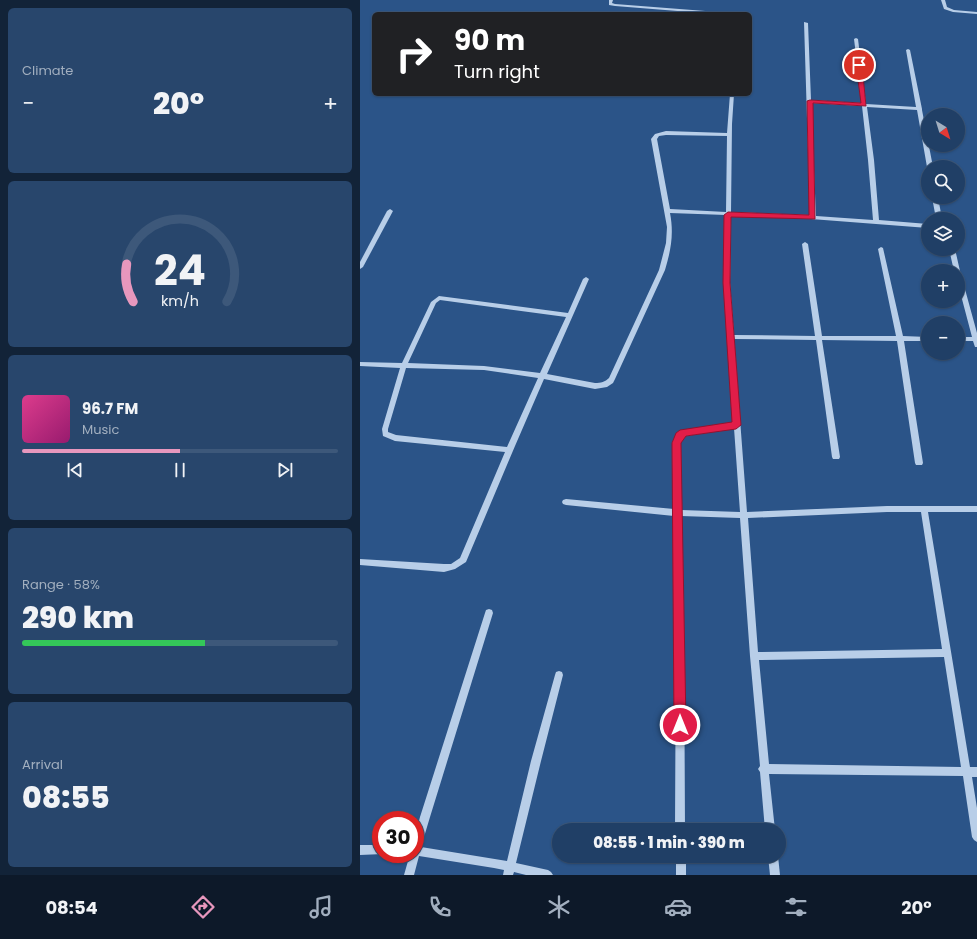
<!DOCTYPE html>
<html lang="en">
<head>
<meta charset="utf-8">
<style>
  :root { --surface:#203f66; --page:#28466c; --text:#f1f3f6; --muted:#a2afbf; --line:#3d587a; --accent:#e797bd }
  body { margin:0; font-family:Poppins,sans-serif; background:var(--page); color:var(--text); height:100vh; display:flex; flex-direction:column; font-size:15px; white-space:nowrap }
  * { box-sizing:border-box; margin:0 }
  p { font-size:13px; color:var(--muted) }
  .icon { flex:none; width:22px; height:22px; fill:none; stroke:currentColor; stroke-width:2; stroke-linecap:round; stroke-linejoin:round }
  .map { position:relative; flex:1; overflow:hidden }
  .drawer { display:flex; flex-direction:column; gap:8px; padding:8px; background:#122338; width:360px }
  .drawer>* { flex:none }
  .top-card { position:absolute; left:12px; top:12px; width:380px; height:84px; border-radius:6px; box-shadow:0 1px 3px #0004,0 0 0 1px var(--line); background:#202124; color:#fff; overflow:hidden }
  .needle { width:26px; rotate:142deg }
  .tools { position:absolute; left:561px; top:108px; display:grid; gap:8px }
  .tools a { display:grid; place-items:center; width:44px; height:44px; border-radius:50%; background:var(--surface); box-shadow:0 1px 3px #0004,0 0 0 1px var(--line); font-size:20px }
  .speed { position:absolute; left:12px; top:811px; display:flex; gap:8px; font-size:20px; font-weight:700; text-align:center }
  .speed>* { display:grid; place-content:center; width:52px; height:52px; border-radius:50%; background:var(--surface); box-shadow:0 1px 3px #0004,0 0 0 1px var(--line); line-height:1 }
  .speed .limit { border:6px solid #d22; background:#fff; color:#111 }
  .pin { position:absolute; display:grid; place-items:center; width:34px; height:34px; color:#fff; margin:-17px; border:2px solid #fff; border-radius:50%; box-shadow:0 1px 4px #0007 }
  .me { position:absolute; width:44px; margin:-22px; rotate:0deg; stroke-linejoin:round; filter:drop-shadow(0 0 3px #0008) }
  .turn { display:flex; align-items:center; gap:14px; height:84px; padding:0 16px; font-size:18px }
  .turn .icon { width:52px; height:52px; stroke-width:2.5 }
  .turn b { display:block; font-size:28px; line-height:34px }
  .big { font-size:30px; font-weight:800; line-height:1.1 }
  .drawer .card { flex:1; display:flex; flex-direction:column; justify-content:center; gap:6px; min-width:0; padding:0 14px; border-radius:6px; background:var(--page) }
  .drawer .dial { align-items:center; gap:0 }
  .dial svg { height:104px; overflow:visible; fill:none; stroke:var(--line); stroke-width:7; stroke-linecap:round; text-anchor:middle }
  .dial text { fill:var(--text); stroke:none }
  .song { display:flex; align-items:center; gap:12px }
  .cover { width:48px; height:48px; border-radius:6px; background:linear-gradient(135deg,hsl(330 70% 55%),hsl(320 70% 35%)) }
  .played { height:4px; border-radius:2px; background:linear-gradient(90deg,var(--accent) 50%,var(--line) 50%) }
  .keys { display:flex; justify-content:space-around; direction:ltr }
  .heat { display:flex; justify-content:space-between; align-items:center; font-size:22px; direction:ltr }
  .charge { height:6px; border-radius:3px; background:linear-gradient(90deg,#34c759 58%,var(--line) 0) }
  .trip { position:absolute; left:192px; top:823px; width:234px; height:40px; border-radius:20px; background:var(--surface); box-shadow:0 1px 3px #0004,0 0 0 1px var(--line); font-weight:800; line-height:40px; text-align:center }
  .tab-bar { display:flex; height:64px; justify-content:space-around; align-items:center; background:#0d1929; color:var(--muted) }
  .tab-bar .icon { width:28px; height:28px }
  .tab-bar .on { color:var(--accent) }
  .tab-bar b { font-size:18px; color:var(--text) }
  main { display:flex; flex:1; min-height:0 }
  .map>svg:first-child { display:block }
</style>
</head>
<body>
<main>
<section class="drawer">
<div class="card"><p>Climate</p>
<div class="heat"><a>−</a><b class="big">20°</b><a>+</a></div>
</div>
<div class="card dial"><svg viewBox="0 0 100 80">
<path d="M14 69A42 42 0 1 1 86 69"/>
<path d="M14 69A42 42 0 0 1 9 40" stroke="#e797bd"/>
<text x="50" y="56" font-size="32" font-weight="700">24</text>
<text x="50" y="72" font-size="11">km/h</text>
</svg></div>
<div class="card">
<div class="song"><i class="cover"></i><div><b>96.7 FM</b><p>Music</p></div></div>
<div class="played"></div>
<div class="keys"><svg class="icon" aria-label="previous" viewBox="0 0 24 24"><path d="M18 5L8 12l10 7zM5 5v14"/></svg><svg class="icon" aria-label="pause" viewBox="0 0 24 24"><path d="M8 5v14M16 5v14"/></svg><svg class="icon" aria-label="next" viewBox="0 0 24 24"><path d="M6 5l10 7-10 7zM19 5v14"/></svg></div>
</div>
<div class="card"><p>Range · 58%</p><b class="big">290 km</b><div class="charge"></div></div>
<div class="card"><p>Arrival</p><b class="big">08:55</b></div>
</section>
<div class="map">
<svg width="617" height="875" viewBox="0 0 617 875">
  <rect width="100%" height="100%" fill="#2b5488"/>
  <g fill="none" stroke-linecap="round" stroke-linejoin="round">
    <g fill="#b8cee8" fill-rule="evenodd">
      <polygon points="249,0 253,0 252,3 255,4 371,13 373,14 355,14 255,6 249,5"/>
      <polygon points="581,0 585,0 587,7 594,10 617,12 617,14 593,12 584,9"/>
      <path d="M444 22 448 23 451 100 502 103 494 39 496 38 498 39 506 104 556 107 546 50 548 49 550 50 562 109V110L573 167H568V168L567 167 557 110 507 107 514 160 519 220 568 224V228L451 219 371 215 370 283 374 335 455 336 442 244 445 242 448 244 462 336H536L518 249 521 247 523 248 543 336 568 337V341H544L563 463 562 465H556L555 463 537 341 462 340 480 457 479 459H473L472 457 456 340 374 339 387 512 527 506H617V512H568L610 767H617V777H612L617 808V842L614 840 612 837 603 776 409 774 415 830H405L400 772 398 769 400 766 390 656 380 518 321 516 324 619 325 830H315L316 619 314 516 206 505 203 504 202 502 203 500 206 499 314 509 312 443 317 434 322 431 374 423 368 339 367 337 368 336 364 283 366 215 310 213C314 234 311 250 305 270L255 379 253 383 247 387 235 389 184 379 155 446 106 562 95 569 84 572 0 565V559L84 564H91L100 558 145 452 35 441 23 436 22 429 40 368 0 366V362L42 363 71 302 79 296 208 313 223 279 226 277 229 279 187 374 235 383C241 383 245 382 249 378L299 270 306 243 307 227 291 139 295 134 306 131 367 133 370 94H374L372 124 371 212 450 215ZM451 103 502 106 508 160 513 220 456 216ZM306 135 367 136 366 212 310 209 297 139 299 136ZM80 300 206 317 180 373 124 366 48 363 76 303ZM46 368 124 370 178 378 147 447 36 435 28 432V429ZM374 428 380 512 321 510 320 443 322 438 326 436ZM527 512H561L582 649 398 652 388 518ZM584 657 601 767 409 764 399 660Z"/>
      <polygon points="572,197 578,197 582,219 576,219"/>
      <polygon points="30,209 33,211 3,267 0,269 0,262 27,211"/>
      <polygon points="589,249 595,249 600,271 617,333 617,347 615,347 613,341 598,341 598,337 612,337 598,284 598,271 594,271"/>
      <polygon points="129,609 132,610 133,613 70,817 61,847 147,861 171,761 195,675 196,672 199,671 202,672 203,675 181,761 156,863 188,870 191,872 193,875 166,875 154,872 153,875 143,875 144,870 134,868 59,856 54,875 44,875 50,854 55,854 55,836 60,817 125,613 126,610"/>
      <polygon points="0,845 21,845 21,854 23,854 0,855"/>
      <rect x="316" y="856" width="10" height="19"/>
      <polygon points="408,856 418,856 420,875 410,875"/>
    </g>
  </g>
  <polygon fill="#e11d48" stroke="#92132f" points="499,63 502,65 506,106 453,103 455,219 371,217 370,283 381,425 376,429 326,436 321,443 326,725 324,729 320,730 316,729 314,725 312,443 316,433 320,430 372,422 363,283 364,215 368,212 449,215 447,101 450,100 501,103 496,65"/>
</svg>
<div class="tools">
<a><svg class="needle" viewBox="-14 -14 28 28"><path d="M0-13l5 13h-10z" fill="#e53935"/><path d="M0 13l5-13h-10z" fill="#a2afbf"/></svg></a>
<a><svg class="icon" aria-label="search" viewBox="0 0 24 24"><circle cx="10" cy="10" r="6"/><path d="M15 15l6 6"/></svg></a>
<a><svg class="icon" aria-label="layers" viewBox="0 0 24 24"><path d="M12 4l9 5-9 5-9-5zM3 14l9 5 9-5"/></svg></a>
<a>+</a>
<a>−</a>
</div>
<div class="speed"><div class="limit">30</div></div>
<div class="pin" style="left:499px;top:65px;background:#d93025"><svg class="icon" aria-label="arrive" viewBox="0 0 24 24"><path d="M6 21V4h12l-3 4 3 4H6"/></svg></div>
<svg class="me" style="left:320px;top:725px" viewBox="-20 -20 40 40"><circle r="17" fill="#e11d48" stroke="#fff" stroke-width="3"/><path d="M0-11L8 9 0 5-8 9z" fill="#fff"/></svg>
<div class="trip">08:55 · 1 min · 390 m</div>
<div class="top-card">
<div class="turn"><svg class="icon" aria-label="right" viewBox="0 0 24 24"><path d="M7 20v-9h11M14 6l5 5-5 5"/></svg><div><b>90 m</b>Turn right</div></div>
</div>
</div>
</main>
<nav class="tab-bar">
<b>08:54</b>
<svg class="icon on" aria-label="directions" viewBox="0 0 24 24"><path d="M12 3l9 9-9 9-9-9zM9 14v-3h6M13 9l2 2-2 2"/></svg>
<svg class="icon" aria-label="music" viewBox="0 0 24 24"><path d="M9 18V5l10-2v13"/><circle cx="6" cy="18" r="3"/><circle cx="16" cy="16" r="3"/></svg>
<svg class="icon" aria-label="phone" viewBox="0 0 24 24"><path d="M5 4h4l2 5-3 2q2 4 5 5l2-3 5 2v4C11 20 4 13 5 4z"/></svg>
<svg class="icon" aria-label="climate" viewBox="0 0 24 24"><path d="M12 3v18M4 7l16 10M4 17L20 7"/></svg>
<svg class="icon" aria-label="car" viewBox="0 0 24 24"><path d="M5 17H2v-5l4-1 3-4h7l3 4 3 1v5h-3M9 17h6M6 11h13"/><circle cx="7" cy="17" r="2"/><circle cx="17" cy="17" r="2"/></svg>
<svg class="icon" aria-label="filters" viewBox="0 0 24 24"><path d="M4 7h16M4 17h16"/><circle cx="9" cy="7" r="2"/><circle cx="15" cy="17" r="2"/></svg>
<b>20°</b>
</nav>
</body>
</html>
